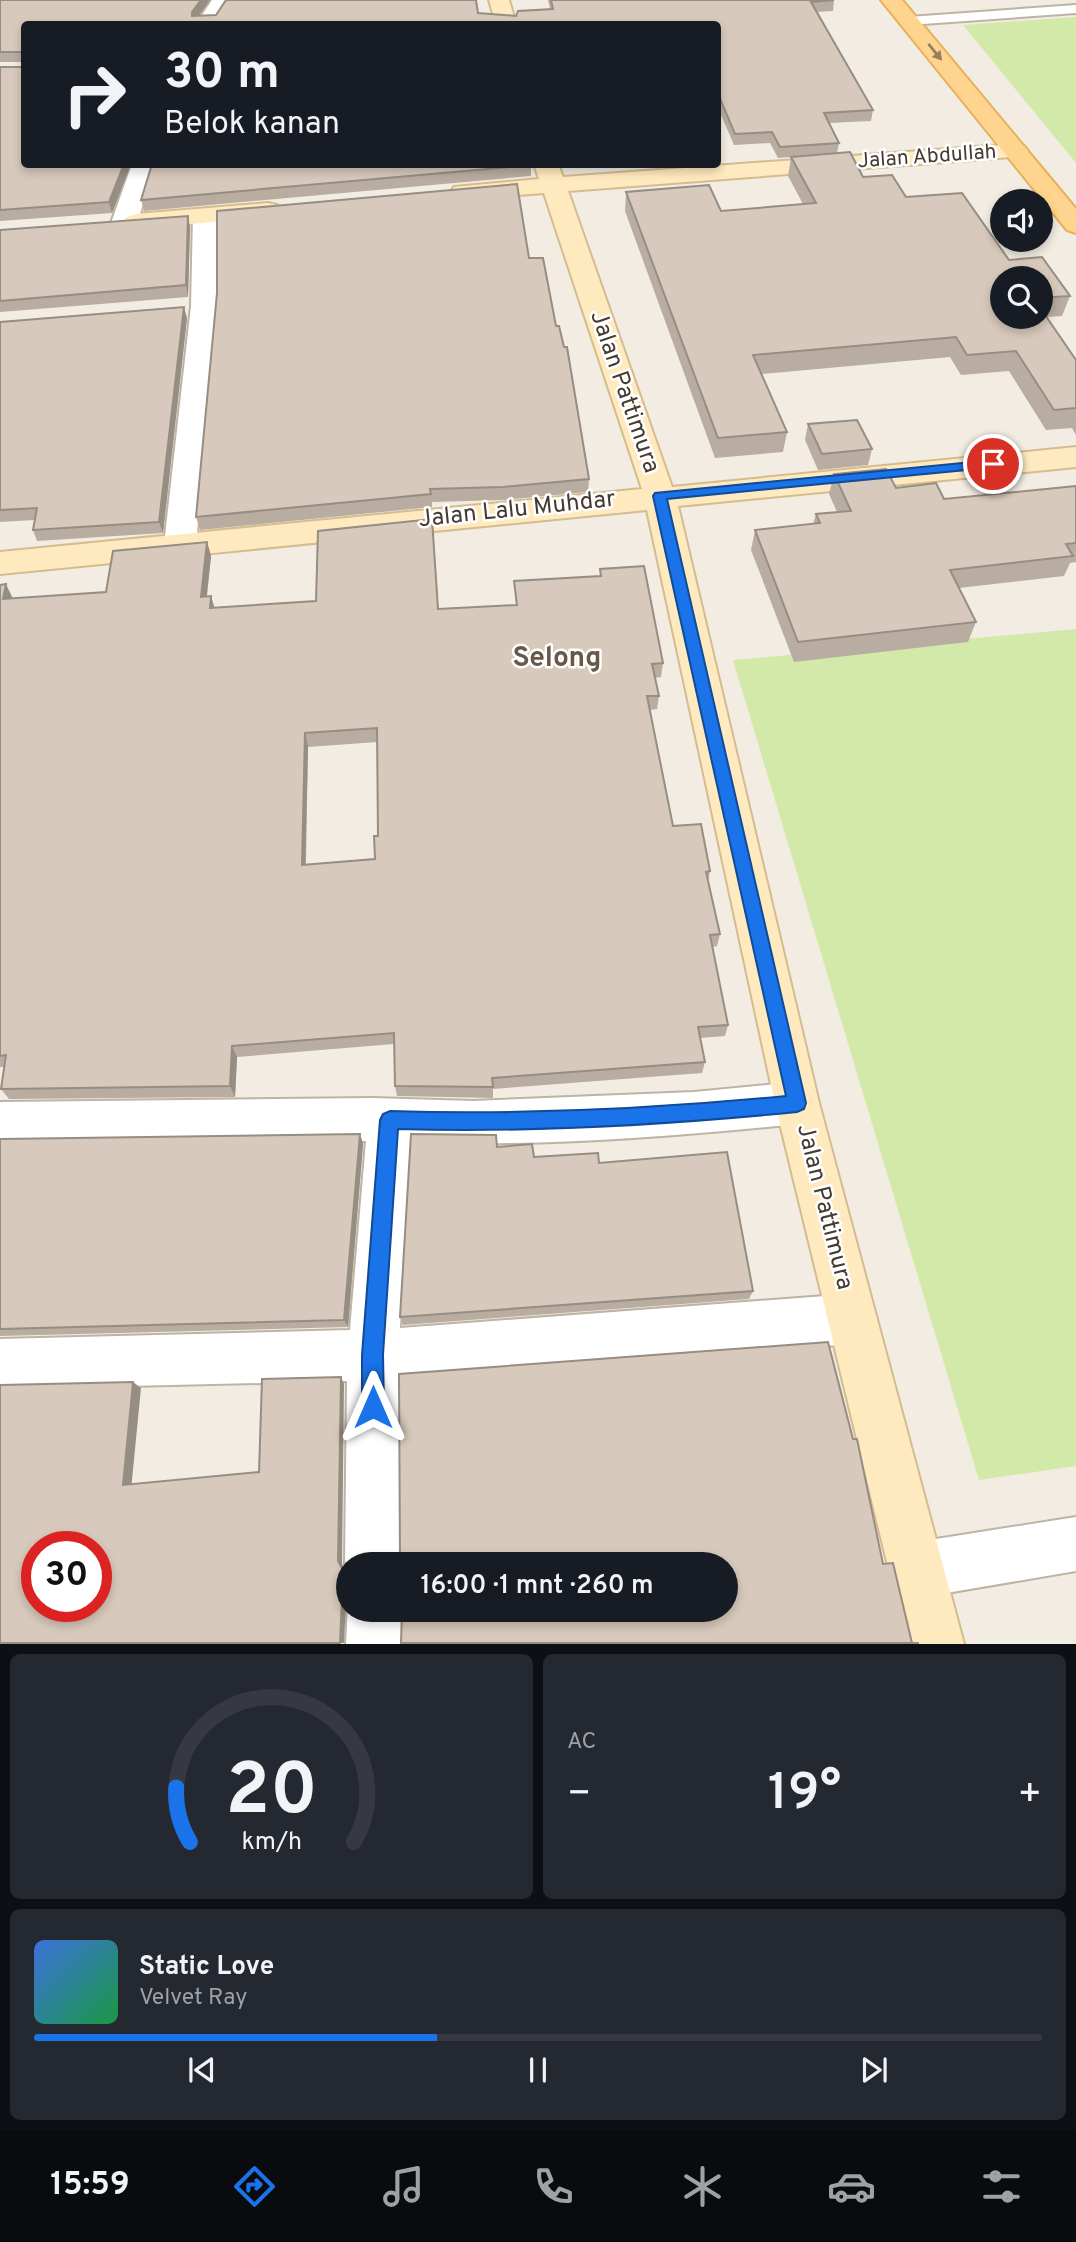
<!DOCTYPE html>
<html lang="id">
<head>
<meta charset="utf-8">
<style>
  :root { --surface:#171b24; --page:#242831; --text:#f1f3f6; --muted:#9ea1a6; --line:#363941; --accent:#1a73e8 }
  body { margin:0; font-family:Overpass,sans-serif; background:var(--page); color:var(--text); height:100vh; display:flex; flex-direction:column; font-size:26px; white-space:nowrap }
  * { box-sizing:border-box; margin:0 }
  p { font-size:23px; color:var(--muted) }
  .icon { flex:none; width:38px; height:38px; fill:none; stroke:currentColor; stroke-width:2; stroke-linecap:round; stroke-linejoin:round }
  .map { position:relative; height:1644px; overflow:hidden }
  .panel { display:flex; flex-direction:column; gap:10px; padding:10px; background:#0d0f14; flex:1 }
  .panel>* { flex:none }
  .guide { position:absolute; left:21px; top:21px; width:700px; height:147px; border-radius:7px; box-shadow:0 4px 10px #0003; background:#171b24; color:var(--text); overflow:hidden }
  .controls { position:absolute; left:990px; top:189px; display:grid; gap:14px }
  .controls a { display:grid; place-items:center; width:63px; height:63px; border-radius:50%; background:var(--surface); box-shadow:0 4px 10px #0003; font-size:35px }
  .speed { position:absolute; left:21px; top:1531px; display:flex; gap:14px; font-size:35px; font-weight:700; text-align:center }
  .speed>* { display:grid; place-content:center; width:91px; height:91px; border-radius:50%; background:var(--surface); box-shadow:0 4px 10px #0003; line-height:1 }
  .speed .limit { border:10px solid #d22; background:#fff; color:#111 }
  .pin { position:absolute; display:grid; place-items:center; width:60px; height:60px; color:#fff; margin:-30px; border:4px solid #fff; border-radius:50%; box-shadow:0 2px 7px #0007 }
  .me { position:absolute; width:77px; margin:-38px; rotate:0deg; stroke-linejoin:round; filter:drop-shadow(0 0 5px #0008) }
  .turn { display:flex; align-items:center; gap:24px; height:147px; padding:0 28px; font-size:32px }
  .turn .icon { width:91px; height:91px; stroke-width:2.5 }
  .turn b { display:block; font-size:49px; line-height:60px }
  .big { font-size:52px; font-weight:600; line-height:1.1 }
  .panel .tile { flex:1; display:flex; flex-direction:column; justify-content:center; gap:10px; min-width:0; padding:0 24px; border-radius:10px; background:var(--page) }
  .panel .dial { align-items:center; gap:0 }
  .dial svg { height:182px; overflow:visible; fill:none; stroke:var(--line); stroke-width:7; stroke-linecap:round; text-anchor:middle }
  .dial text { fill:var(--text); stroke:none }
  .song { display:flex; align-items:center; gap:21px }
  .cover { width:84px; height:84px; border-radius:10px; background:linear-gradient(135deg,hsl(220 70% 55%),hsl(140 70% 35%)) }
  .played { height:7px; border-radius:4px; background:linear-gradient(90deg,var(--accent) 40%,var(--line) 40%) }
  .keys { display:flex; justify-content:space-around; direction:ltr }
  .heat { display:flex; justify-content:space-between; align-items:center; font-size:38px; direction:ltr }
  .panel .tiles { flex:1; display:grid; gap:10px; grid-template-columns:1fr 1fr }
  .tile:last-child { grid-column:span 2 }
  .trip { position:absolute; left:336px; top:1552px; width:402px; height:70px; border-radius:35px; background:var(--surface); box-shadow:0 4px 10px #0003; font-weight:600; line-height:70px; text-align:center }
  .menu { display:flex; height:112px; justify-content:space-around; align-items:center; background:#090b0e; color:var(--muted) }
  .menu .icon { width:49px; height:49px }
  .menu .current { color:var(--accent) }
  .menu b { font-size:32px; color:var(--text) }
  .map>svg:first-child { display:block }
</style>
</head>
<body>
<div class="map">
<svg width="1076" height="1644" viewBox="0 0 1076 1644">
  <rect width="100%" height="100%" fill="#f2ece2"/>
  <g fill="#d2e9a9">
    <polygon points="1076,17 1076,163 963,25"/>
    <polygon points="1076,629 1076,1466 979,1480 733,660"/>
  </g>
  <g fill="none" stroke-linecap="round" stroke-linejoin="round">
    <g stroke="#beb3a5" stroke-width="4">
      <polygon id="lane" points="1076,5 1076,13 909,25 902,21 909,17"/>
    </g>
    <g stroke="#beb3a5" stroke-width="4">
      <g id="street">
        <polygon points="212,0 232,0 216,24 196,24"/>
        <polygon points="132,164 156,164 137,223 133,228 124,231 115,228 111,223"/>
        <polygon points="205,209 214,211 217,216 217,306 196,545 191,553 180,556 169,553 164,545 191,306 193,216 196,211"/>
        <path d="M797 1082 813 1088 819 1103 813 1118 797 1124C669 1137 540 1147 411 1142L400 1328 852 1294 870 1301 877 1319 870 1337 852 1344 399 1378 400 1564H348V1571L345 1564 347 1381 0 1389V1339L350 1330 366 1141 0 1146V1102L373 1098 473 1101 694 1092Z"/>
        <polygon points="1076,1517 1076,1571 917,1598 897,1590 889,1570 897,1550 917,1542"/>
        <polygon points="348,1604 348,1610 402,1610 402,1644 346,1644"/>
      </g>
    </g>
    <g stroke="#d4bc90" stroke-width="4">
      <g id="secondary">
        <polygon points="489,0 509,0 516,24 496,24"/>
        <polygon points="1016,144 1024,146 1028,151 1024,156 568,191 672,487 1076,447 1076,467 678,506 819,1103 964,1644 907,1644 775,1103 647,510 0,574 0,552 642,489 544,193 463,199 454,197 451,192 454,187 539,179 534,164 558,164 563,177"/>
        <polygon points="268,203 277,205 280,210 277,215 136,230 127,227 123,222 127,217 136,214"/>
      </g>
    </g>
    <g stroke="#e7b05b" stroke-width="4">
      <polygon id="primary" points="881,0 902,0 1076,209 1076,233 1067,230"/>
    </g>
    <use href="#lane" fill="#fff" fill-rule="evenodd"/>
    <use href="#street" fill="#fff" fill-rule="evenodd"/>
    <use href="#secondary" fill="#ffeabf" fill-rule="evenodd"/>
    <use href="#primary" fill="#ffd48e" fill-rule="evenodd"/>
  </g>
  <g fill="#b9ada1" fill-rule="evenodd">
    <path d="M0 0H210L199 15H216L226 0H476L478 13 516 16 518 11 550 9 548 0H834L833 11 817 12 873 110 871 121 829 123 839 143 837 153 850 152 863 177 892 175 906 197 962 193 1009 260 1042 257 1070 296 1062 316 1047 317 1076 360V435L1072 428 1046 430 1009 371 961 375 950 357 761 374 787 432 783 452 715 458 625 211 626 192 709 185 721 211 803 204 788 176 791 157 778 158 770 143 734 145 718 108V24H24V164H131L112 213 0 221V67H23V62H0ZM1003 278H1041V317H1003Z"/>
    <polygon points="531,165 531,176 144,211 141,200"/>
    <polygon points="190,227 188,297 0,312 0,230"/>
    <polygon points="529,258 556,326 589,479 588,492 504,500 432,502 432,507 200,530 196,517"/>
    <polygon points="187,318 163,533 37,541 33,530 35,520 0,522 0,322"/>
    <polygon points="808,424 872,449 868,465 818,470 805,440"/>
    <polygon points="834,474 944,499 1076,486 1076,562 1070,563 1064,576 959,588 976,622 968,642 794,662 751,550 755,530 813,524 816,514 837,512 829,494"/>
    <path d="M207 542 211 556 207 596H211L214 607 438 609 516 605 514 581 600 576V569L663 663 661 677 655 678 659 696 657 709 650 710 673 826 710 871 708 882 720 934 717 946 712 947 728 1025 725 1036 700 1038 705 1062 702 1073 493 1089V1098L397 1096 395 1086 394 1044 237 1057 235 1097 9 1099 1 1089 4 1067H0V585L13 598 106 592ZM377 742 378 836 375 859 306 864 308 747Z"/>
    <polygon points="360,1134 363,1144 348,1327 0,1336 0,1139"/>
    <polygon points="497,1147 534,1157 599,1163 753,1291 749,1299 403,1325 400,1317"/>
  </g>
  <g fill="#968d83">
    <polygon points="201,0 210,0 194,23 192,12"/>
    <polygon points="124,164 131,164 112,213 109,202"/>
    <polygon points="188,216 190,227 188,297 186,285"/>
    <polygon points="184,307 187,318 163,533 159,522"/>
    <polygon points="207,542 211,556 205,611 201,597"/>
    <polygon points="6,584 13,599 3,599"/>
    <polygon points="211,596 215,610 210,608"/>
    <polygon points="305,733 308,747 305,877 302,865"/>
    <polygon points="232,1046 237,1057 235,1097 230,1086"/>
    <polygon points="360,1134 363,1144 348,1327 344,1320"/>
    <polygon points="341,1377 344,1384 342,1564 347,1574 343,1570 338,1561"/>
    <polygon points="133,1382 141,1388 131,1490 123,1485"/>
    <polygon points="342,1599 346,1602 344,1643 340,1643"/>
  </g>
  <g fill="#d7c9bb" stroke="#968d83" stroke-width="2" fill-rule="evenodd">
    <polygon points="0,0 201,0 192,12 192,16 216,15 226,0 476,0 478,13 516,16 518,11 553,9 551,0 834,0 811,2 873,110 824,113 839,143 780,147 772,132 735,134 718,94 718,24 24,24 24,164 124,164 109,202 0,210 0,67 23,67 23,52 0,52"/>
    <polygon points="850,152 863,177 892,175 906,197 962,193 1009,260 1042,257 1070,296 1041,298 1041,278 1003,278 1003,317 1041,317 1041,309 1076,360 1076,408 1054,410 1016,351 967,355 956,337 753,355 787,432 718,438 626,192 709,185 721,211 816,203 791,157"/>
    <polygon points="152,164 530,164 531,165 141,200"/>
    <polygon points="517,184 529,258 543,258 556,326 559,326 564,347 567,347 589,479 503,487 430,489 431,494 196,517 217,293 217,211"/>
    <polygon points="188,216 186,285 0,301 0,230"/>
    <polygon points="184,307 159,522 33,530 37,508 0,510 0,322"/>
    <polygon points="857,420 872,449 822,454 808,424"/>
    <polygon points="886,469 896,488 936,483 944,499 1076,486 1076,543 1066,544 1073,556 950,570 976,622 798,642 755,530 820,523 816,514 851,511 834,474"/>
    <path d="M432 519 438 609 517 605 514 581 601 576 600 569 644 566 663 663 652 664 659 696H647L673 826 701 824 710 871 706 872 720 934 710 935 728 1025 698 1027 705 1062 492 1078 493 1087 395 1086 394 1033 232 1046 230 1086 1 1089 6 1055 0 1056V585L6 584 3 599 106 592 113 551 207 542 201 597 211 596 210 608 316 601 318 531ZM377 728 378 836H374L375 859 302 865 305 733Z"/>
    <polygon points="360,1134 344,1320 0,1329 0,1139"/>
    <polygon points="411,1134 496,1135 497,1147 532,1144 534,1157 598,1153 599,1163 727,1152 753,1291 400,1317"/>
    <path d="M828 1342 853 1439H857L883 1564 893 1563 912 1643H919H401L402 1610H726V1564H348V1605H347L346 1600 342 1599 340 1643H0V1385L133 1382 123 1485 259 1472 262 1379 341 1377 338 1561 343 1570 347 1563H397L400 1561 399 1374ZM37 1547H96V1606H37Z"/>
  </g>
  <defs><path id="oneway-solid" d="M-6-.8H1V-3.2L6.5 0L1 3.2V.8H-6Z" transform="scale(1.75)"/></defs>
  <use fill="#98805c" href="#oneway-solid" transform="translate(935 52) rotate(51)"/>
  <path fill="#1a73e8" stroke="#114b97" stroke-width="2" d="M993 460 997 462V467L667 499 806 1103 804 1109 797 1112C665 1125 531 1133 398 1129L383 1355 384 1407 380 1415 373 1418 365 1415 362 1407V1355L380 1120 383 1114 390 1111C522 1115 654 1109 786 1096L653 496 655 493Z"/>
  <g text-anchor="middle" dominant-baseline="central" stroke-width="5" stroke-linejoin="round" paint-order="stroke">
    <g font-size="21" fill="#443b33" stroke="#fff">
      <text transform="translate(927 157) rotate(-4)">Jalan Abdullah</text>
    </g>
    <g font-size="24" fill="#443b33" stroke="#fff">
      <text transform="translate(624 392) rotate(71)">Jalan Pattimura</text>
      <text transform="translate(517 510) rotate(-6)">Jalan Lalu Muhdar</text>
      <text transform="translate(824 1207) rotate(76)">Jalan Pattimura</text>
    </g>
    <g font-size="28" font-weight="bold" fill="#67584a" stroke="#fff">
      <text x="557" y="659">Selong</text>
    </g>
  </g>
</svg>
<div class="controls">
<a><svg class="icon" aria-label="sound" viewBox="0 0 24 24"><path d="M4 9h4l5-4v14l-5-4H4zM17 9q2 3 0 6"/></svg></a>
<a><svg class="icon" aria-label="search" viewBox="0 0 24 24"><circle cx="10" cy="10" r="6"/><path d="M15 15l6 6"/></svg></a>
</div>
<div class="speed"><div class="limit">30</div></div>
<div class="pin" style="left:993px;top:464px;background:#d93025"><svg class="icon" aria-label="arrive" viewBox="0 0 24 24"><path d="M6 21V4h12l-3 4 3 4H6"/></svg></div>
<svg class="me" style="left:373px;top:1407px" viewBox="-20 -20 40 40"><path d="M0-17L14 15 0 8-14 15z" fill="#1a73e8" stroke="#fff" stroke-width="4"/></svg>
<div class="trip">16:00 · 1 mnt · 260 m</div>
<div class="guide">
<div class="turn"><svg class="icon" aria-label="right" viewBox="0 0 24 24"><path d="M7 20v-9h11M14 6l5 5-5 5"/></svg><div><b>30 m</b>Belok kanan</div></div>
</div>
</div>
<section class="panel">
<div class="tiles">
<div class="tile dial"><svg viewBox="0 0 100 80">
<path d="M14 69A42 42 0 1 1 86 69"/>
<path d="M14 69A42 42 0 0 1 8 45" stroke="#1a73e8"/>
<text x="50" y="56" font-size="32" font-weight="700">20</text>
<text x="50" y="72" font-size="11">km/h</text>
</svg></div>
<div class="tile"><p>AC</p>
<div class="heat"><a>−</a><b class="big">19°</b><a>+</a></div>
</div>
<div class="tile">
<div class="song"><i class="cover"></i><div><b>Static Love</b><p>Velvet Ray</p></div></div>
<div class="played"></div>
<div class="keys"><svg class="icon" aria-label="previous" viewBox="0 0 24 24"><path d="M18 5L8 12l10 7zM5 5v14"/></svg><svg class="icon" aria-label="pause" viewBox="0 0 24 24"><path d="M8 5v14M16 5v14"/></svg><svg class="icon" aria-label="next" viewBox="0 0 24 24"><path d="M6 5l10 7-10 7zM19 5v14"/></svg></div>
</div>
</div>
</section>
<nav class="menu">
<b>15:59</b>
<svg class="icon current" aria-label="directions" viewBox="0 0 24 24"><path d="M12 3l9 9-9 9-9-9zM9 14v-3h6M13 9l2 2-2 2"/></svg>
<svg class="icon" aria-label="music" viewBox="0 0 24 24"><path d="M9 18V5l10-2v13"/><circle cx="6" cy="18" r="3"/><circle cx="16" cy="16" r="3"/></svg>
<svg class="icon" aria-label="phone" viewBox="0 0 24 24"><path d="M5 4h4l2 5-3 2q2 4 5 5l2-3 5 2v4C11 20 4 13 5 4z"/></svg>
<svg class="icon" aria-label="climate" viewBox="0 0 24 24"><path d="M12 3v18M4 7l16 10M4 17L20 7"/></svg>
<svg class="icon" aria-label="car" viewBox="0 0 24 24"><path d="M5 17H2v-5l4-1 3-4h7l3 4 3 1v5h-3M9 17h6M6 11h13"/><circle cx="7" cy="17" r="2"/><circle cx="17" cy="17" r="2"/></svg>
<svg class="icon" aria-label="filters" viewBox="0 0 24 24"><path d="M4 7h16M4 17h16"/><circle cx="9" cy="7" r="2"/><circle cx="15" cy="17" r="2"/></svg>
</nav>
</body>
</html>
